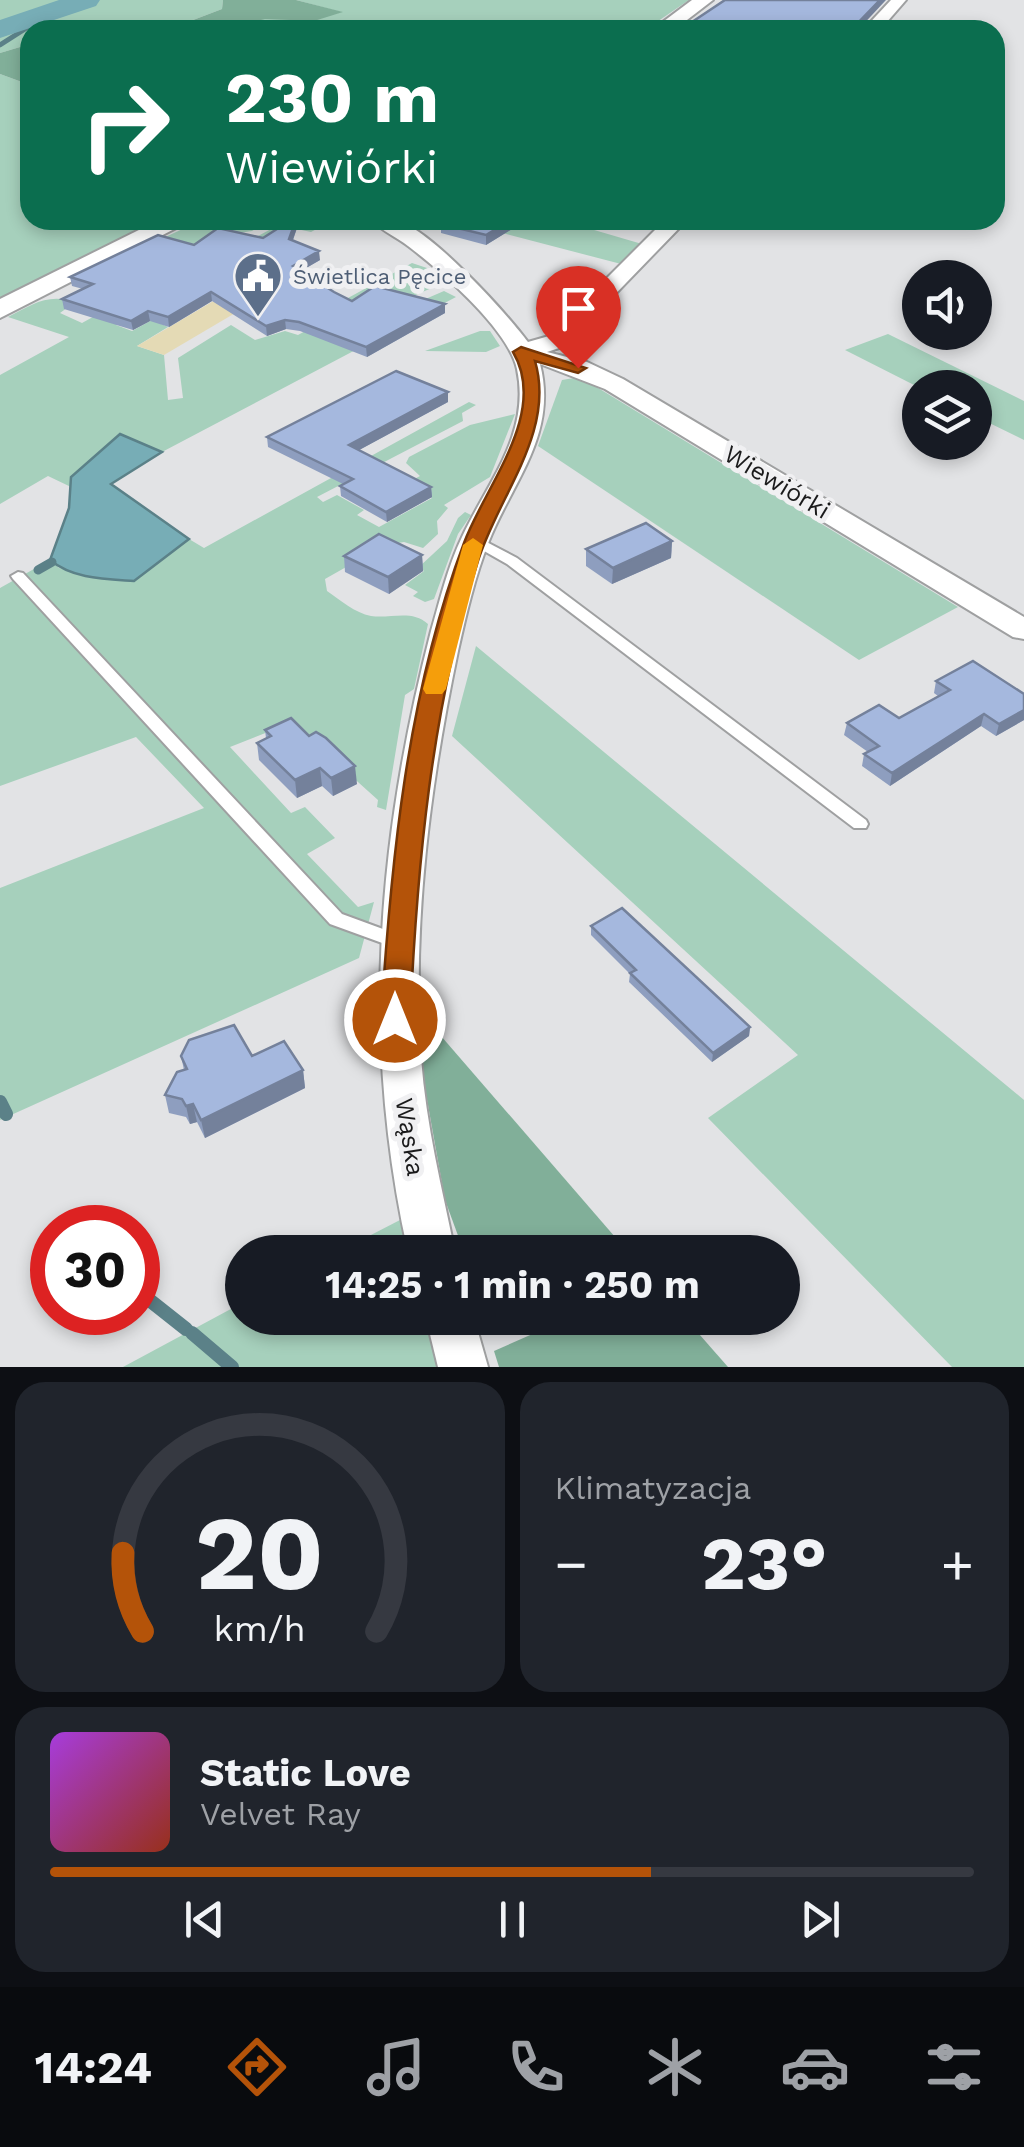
<!DOCTYPE html>
<html lang="pl">
<head>
<meta charset="utf-8">
<style>
  :root { --surface:#171b24; --page:#20242c; --text:#f1f3f6; --muted:#9ea1a6; --line:#363941; --accent:#b45309 }
  body { margin:0; font-family:"Work Sans",sans-serif; background:var(--page); color:var(--text); height:100vh; display:flex; flex-direction:column; font-size:38px; white-space:nowrap }
  * { box-sizing:border-box; margin:0 }
  p { font-size:32px; color:var(--muted) }
  .icon { flex:none; width:55px; height:55px; fill:none; stroke:currentColor; stroke-width:2; stroke-linecap:round; stroke-linejoin:round }
  .map { position:relative; height:1367px; overflow:hidden }
  .panel { display:flex; flex-direction:column; gap:15px; padding:15px; background:#0d0f14; flex:1 }
  .panel>* { flex:none }
  .banner { position:absolute; left:20px; top:20px; width:985px; height:210px; border-radius:30px; box-shadow:0 5px 15px #0003; background:#0b6e4f; color:#fff; overflow:hidden }
  .fabs { position:absolute; left:902px; top:260px; display:grid; gap:20px }
  .fabs a { display:grid; place-items:center; width:90px; height:90px; border-radius:50%; background:var(--surface); box-shadow:0 5px 15px #0003; font-size:50px }
  .speed { position:absolute; left:30px; top:1205px; display:flex; gap:20px; font-size:50px; font-weight:700; text-align:center }
  .speed>* { display:grid; place-content:center; width:130px; height:130px; border-radius:50%; background:var(--surface); box-shadow:0 5px 15px #0003; line-height:1 }
  .speed .limit { border:15px solid #d22; background:#fff; color:#111 }
  .pin { position:absolute; display:grid; place-items:center; width:85px; height:85px; color:#fff; margin:-102px -42px; border-radius:50% 50% 50% 0; rotate:-45deg; box-shadow:0 0 10px #0007 }
  .pin .icon { rotate:45deg }
  .me { position:absolute; width:110px; margin:-55px; rotate:0deg; stroke-linejoin:round; filter:drop-shadow(0 0 8px #0008) }
  .turn { display:flex; align-items:center; gap:35px; height:210px; padding:0 40px; font-size:45px }
  .turn .icon { width:130px; height:130px; stroke-width:2.5 }
  .turn b { display:block; font-size:70px; line-height:85px }
  .big { font-size:75px; font-weight:700; line-height:1.1 }
  .panel .tile { flex:1; display:flex; flex-direction:column; justify-content:center; gap:15px; min-width:0; padding:0 35px; border-radius:30px; background:var(--page) }
  .panel .dial { align-items:center; gap:0 }
  .dial svg { height:260px; overflow:visible; fill:none; stroke:var(--line); stroke-width:7; stroke-linecap:round; text-anchor:middle }
  .dial text { fill:var(--text); stroke:none }
  .song { display:flex; align-items:center; gap:30px }
  .cover { width:120px; height:120px; border-radius:15px; background:linear-gradient(135deg,hsl(280 70% 55%),hsl(10 70% 35%)) }
  .played { height:10px; border-radius:5px; background:linear-gradient(90deg,var(--accent) 65%,var(--line) 65%) }
  .keys { display:flex; justify-content:space-around; direction:ltr }
  .heat { display:flex; justify-content:space-between; align-items:center; font-size:55px; direction:ltr }
  .panel .tiles { flex:1; display:grid; gap:15px; grid-template-columns:1fr 1fr }
  .tile:last-child { grid-column:span 2 }
  .trip { position:absolute; left:225px; top:1235px; width:575px; height:100px; border-radius:50px; background:var(--surface); box-shadow:0 5px 15px #0003; font-weight:700; line-height:100px; text-align:center }
  .dock { display:flex; height:160px; justify-content:space-around; align-items:center; background:#090b0e; color:var(--muted) }
  .dock .icon { width:70px; height:70px }
  .dock .on { color:var(--accent) }
  .dock b { font-size:45px; color:var(--text) }
  .map>svg:first-child { display:block }
</style>
</head>
<body>
<div class="map">
<svg width="1024" height="1367" viewBox="0 0 1024 1367">
  <rect width="100%" height="100%" fill="#e2e3e5"/>
  <g fill="#a6d0bc">
    <polygon points="0,0 223,0 222,9 167,30 30,30 30,44 0,53"/>
    <path d="M296 0H689L645 30H222C257 9 302 26 341 12Z"/>
    <polygon points="0,74 30,85 30,220 165,220 0,303"/>
    <path d="M202 220H270L252 231 226 235 258 236 288 220 326 224 311 232 292 228 116 325 132 331 152 320 168 327 137 346 164 355 168 400 183 398 178 358 231 325 255 340 285 331 298 335 356 303 348 298 412 263 427 268 441 284 406 299 386 316 444 291 456 297 162 452 119 434 71 487 48 476 0 504V375L69 337 8 317C32 305 47 293 75 302L60 313 82 323 120 302 133 252Z"/>
    <polygon points="483,220 560,220 642,244 625,265 475,226"/>
    <polygon points="480,331 490,331 500,346 486,352 425,351"/>
    <polygon points="888,334 1024,401 1024,440 975,416 975,388 920,388 845,350"/>
    <polygon points="580,377 958,607 859,660 538,446 562,380"/>
    <path d="M469 402 476 405 462 413 463 421 317 497 323 502 337 495 364 510 357 515 379 527 432 498 407 483 420 476 406 463 409 457 470 425 515 414 490 477 444 505 448 508 437 521 438 534 423 548 404 542 385 545 325 579 327 591C340 600 355 613 371 616 390 619 412 609 428 624L414 689 405 695 386 810 377 807 378 800 319 747 278 728 230 747 291 813 305 807 335 838 307 854 358 907 374 902 359 958 0 1120V888L204 808 136 737 0 786V588L50 560 59 568 134 581 189 539 204 548Z"/>
    <polygon points="465,512 471,515 458,534 434,599 425,602 413,596 418,592 405,585 424,571 419,567 447,541 458,518"/>
    <polygon points="476,646 1024,1100 1024,1367 952,1367 708,1118 798,1055 452,736"/>
    <polygon points="400,1220 409,1252 338,1252"/>
    <polygon points="242,1303 242,1318 425,1318 437,1367 123,1367"/>
  </g>
  <g fill="#81af99">
    <polygon points="223,0 296,0 343,12 314,21 265,19 222,30 167,30 222,9"/>
    <polygon points="30,44 30,85 0,74 0,53"/>
    <polygon points="409,999 628,1252 464,1252 445,1200"/>
    <polygon points="569,1318 685,1318 728,1367 499,1367 494,1351"/>
  </g>
  <polygon fill="#e4dab5" points="239,286 259,299 164,355 137,346"/>
  <path fill="#77adb6" stroke="#5b8188" stroke-width="2.5" d="M120 434 162 452 111 484 189 539 134 581C105 579 73 579 50 560L69 508 71 477Z"/>
  <g fill="none" stroke-linecap="round" stroke-linejoin="round">
    <polyline stroke="#5b8188" stroke-width="5" points="0,45 50,13"/>
    <polyline stroke="#5b8188" stroke-width="9" points="38,570 52,562"/>
    <g stroke="#5b8188" stroke-width="14">
      <polyline points="0,1102 6,1114"/>
      <polyline points="138,1291 186,1329"/>
      <polyline points="192,1333 232,1367"/>
    </g>
    <polygon fill="#77adb6" fill-rule="evenodd" points="59,0 100,0 96,6 0,38 0,20"/>
    <g stroke="#9fa0a1" stroke-width="4">
      <g id="service">
        <polygon points="475,536 517,558 866,820 868,824 866,828 854,828 507,564 470,543 468,540 470,537"/>
        <polygon points="18,572 23,573 342,914 402,936 405,941 402,946 396,948 330,924 13,579 11,576"/>
      </g>
    </g>
    <g stroke="#9fa0a1" stroke-width="4">
      <g id="minor">
        <polygon points="891,0 906,0 880,30 863,30"/>
        <path d="M372 220C379 220 388 219 395 220 429 227 506 313 528 342L549 336 665 220H687L565 346 547 352 587 362 623 379 1024 617V639L1013 637 605 389 540 364C558 434 513 481 489 541 475 576 466 615 458 651 430 785 412 922 421 1058 426 1125 442 1188 455 1252H408C361 1041 377 840 431 631 440 600 448 566 462 537 487 483 531 434 517 369 508 329 441 271 408 246 397 237 381 231 372 220Z"/>
        <polygon points="426,1318 474,1318 488,1367 438,1367"/>
      </g>
    </g>
    <g stroke="#9fa0a1" stroke-width="4">
      <g id="tertiary">
        <polygon points="692,0 713,0 674,30 652,30"/>
        <polygon points="159,220 192,220 0,318 0,299"/>
      </g>
    </g>
    <use href="#service" fill="#fff" fill-rule="evenodd"/>
    <use href="#minor" fill="#fff" fill-rule="evenodd"/>
    <use href="#tertiary" fill="#fff" fill-rule="evenodd"/>
  </g>
  <g fill="#8e9ebf">
    <polygon points="527,220 486,245 441,233 441,224"/>
    <polygon points="298,225 293,240 320,260 301,271 334,292 352,301 445,313 367,357 300,331 286,329 267,336 212,301 169,327 150,321 133,330 64,309 62,299 83,289 72,286 70,277 263,238"/>
    <polygon points="448,402 359,450 431,487 432,497 387,522 341,496 340,486 343,484 268,447 267,437"/>
    <polygon points="672,541 671,558 612,584 586,566 586,549"/>
    <polygon points="422,555 423,571 389,594 345,572 344,556"/>
    <polygon points="936,681 1024,694 1024,720 996,736 981,726 890,786 862,766 864,754 868,752 844,735 847,723 899,718 938,696 934,693"/>
    <polygon points="265,730 309,736 357,784 333,796 322,786 297,798 259,760 257,743 266,738"/>
    <polygon points="591,926 750,1027 749,1036 712,1062 629,982 630,974 591,935"/>
    <polygon points="181,1056 252,1056 303,1070 305,1088 205,1138 197,1122 190,1124 186,1117 169,1113 165,1095 184,1070"/>
  </g>
  <g fill="#74819b">
    <polygon points="880,0 886,0 858,30 851,30"/>
    <polygon points="296,220 297,220 298,225 290,248 289,239"/>
    <polygon points="511,220 527,220 486,245 486,235"/>
    <polygon points="319,251 320,260 294,275 293,266"/>
    <polygon points="211,292 212,301 169,327 168,317"/>
    <polygon points="445,304 445,313 367,357 366,347"/>
    <polygon points="148,311 150,321 133,330 131,321"/>
    <polygon points="285,320 286,329 267,336 266,326"/>
    <polygon points="448,392 448,402 350,455 349,445"/>
    <polygon points="431,487 432,497 387,522 386,512"/>
    <polygon points="672,541 671,558 612,584 613,568"/>
    <polygon points="422,555 423,571 389,594 388,577"/>
    <polygon points="1024,710 1024,720 996,736 999,724"/>
    <polygon points="984,714 981,726 890,786 892,773"/>
    <polygon points="355,766 357,784 333,796 331,778"/>
    <polygon points="320,768 322,786 297,798 295,780"/>
    <polygon points="750,1027 749,1036 712,1062 713,1053"/>
    <polygon points="303,1070 305,1088 205,1138 201,1120"/>
    <polygon points="193,1104 197,1122 190,1124 186,1106"/>
  </g>
  <g fill="#a5b8de" stroke="#74819b" stroke-width="2.5">
    <polygon points="725,0 880,0 851,30 680,30"/>
    <polygon points="291,220 296,220 289,239 319,251 293,266 334,292 352,301 375,286 445,304 366,347 299,322 285,320 266,326 211,292 168,317 148,311 131,321 62,299 93,284 70,277 158,235 194,245 218,228 263,238"/>
    <polygon points="448,220 511,220 486,235 441,224"/>
    <polygon points="396,371 448,392 349,445 431,487 386,512 340,486 353,479 267,437"/>
    <polygon points="646,523 672,541 613,568 586,549"/>
    <polygon points="379,534 422,555 388,577 344,556"/>
    <polygon points="973,661 1024,694 1024,710 999,724 984,714 892,773 864,754 879,746 847,723 879,705 899,718 950,690 936,681"/>
    <polygon points="291,718 309,736 316,732 326,738 355,766 331,778 320,768 295,780 257,743 271,736 265,730"/>
    <polygon points="622,908 750,1027 713,1053 630,973 636,970 591,926"/>
    <polygon points="234,1025 252,1056 284,1041 303,1070 201,1120 193,1104 186,1106 182,1099 165,1095 177,1072 187,1069 181,1056 189,1040"/>
  </g>
  <path fill="#b45309" stroke="#753606" stroke-width="2.5" d="M521 347 586 368 578 373 535 361C556 432 498 496 478 561 431 710 417 866 410 1020L405 1029H385L381 1020C391 861 407 694 464 543 485 486 549 413 513 352Z"/>
  <polygon fill="#f59e0b" points="473,538 483,545 446,689 442,694 426,694 423,689 463,545"/>
  <defs>
    <g id="civic-pin" transform="scale(2.5)"><path d="M0 17L-7.5 6A9.5 9.5 0 1 1 7.5 6Z" fill="#5c6f8a" stroke="#f0f0f2"/><path d="M-.6-6.5H3V-4.5H.6V-3L4-1V1h2V6H-6V1h2V-1L-.6-3ZM-1.2 2.5V6h2.4V2.5Z" fill="#fff"/></g>
  </defs>
  <g fill-rule="evenodd">
    <use href="#civic-pin" x="258" y="276"/>
  </g>
  <g text-anchor="middle" dominant-baseline="central" stroke-width="10" stroke-linejoin="round" paint-order="stroke">
    <g font-size="22" fill="#4e5e75" stroke="#f0f0f2" text-anchor="start">
      <text x="293" y="276">Świetlica Pęcice</text>
    </g>
    <g font-size="25" fill="#1a1a1b" stroke="#f0f0f2">
      <text transform="translate(777 482) rotate(31)">Wiewiórki</text>
      <text transform="translate(410 1137) rotate(81)">Wąska</text>
    </g>
  </g>
</svg>
<div class="fabs">
<a><svg class="icon" aria-label="sound" viewBox="0 0 24 24"><path d="M4 9h4l5-4v14l-5-4H4zM17 9q2 3 0 6"/></svg></a>
<a><svg class="icon" aria-label="layers" viewBox="0 0 24 24"><path d="M12 4l9 5-9 5-9-5zM3 14l9 5 9-5"/></svg></a>
</div>
<div class="speed"><div class="limit">30</div></div>
<div class="pin" style="left:578px;top:368px;background:#d93025"><svg class="icon" aria-label="arrive" viewBox="0 0 24 24"><path d="M6 21V4h12l-3 4 3 4H6"/></svg></div>
<svg class="me" style="left:395px;top:1020px" viewBox="-20 -20 40 40"><circle r="17" fill="#b45309" stroke="#fff" stroke-width="3"/><path d="M0-11L8 9 0 5-8 9z" fill="#fff"/></svg>
<div class="trip">14:25 · 1 min · 250 m</div>
<div class="banner">
<div class="turn"><svg class="icon" aria-label="right" viewBox="0 0 24 24"><path d="M7 20v-9h11M14 6l5 5-5 5"/></svg><div><b>230 m</b>Wiewiórki</div></div>
</div>
</div>
<section class="panel">
<div class="tiles">
<div class="tile dial"><svg viewBox="0 0 100 80">
<path d="M14 69A42 42 0 1 1 86 69"/>
<path d="M14 69A42 42 0 0 1 8 45" stroke="#b45309"/>
<text x="50" y="56" font-size="32" font-weight="700">20</text>
<text x="50" y="72" font-size="11">km/h</text>
</svg></div>
<div class="tile"><p>Klimatyzacja</p>
<div class="heat"><a>−</a><b class="big">23°</b><a>+</a></div>
</div>
<div class="tile">
<div class="song"><i class="cover"></i><div><b>Static Love</b><p>Velvet Ray</p></div></div>
<div class="played"></div>
<div class="keys"><svg class="icon" aria-label="previous" viewBox="0 0 24 24"><path d="M18 5L8 12l10 7zM5 5v14"/></svg><svg class="icon" aria-label="pause" viewBox="0 0 24 24"><path d="M8 5v14M16 5v14"/></svg><svg class="icon" aria-label="next" viewBox="0 0 24 24"><path d="M6 5l10 7-10 7zM19 5v14"/></svg></div>
</div>
</div>
</section>
<nav class="dock">
<b>14:24</b>
<svg class="icon on" aria-label="directions" viewBox="0 0 24 24"><path d="M12 3l9 9-9 9-9-9zM9 14v-3h6M13 9l2 2-2 2"/></svg>
<svg class="icon" aria-label="music" viewBox="0 0 24 24"><path d="M9 18V5l10-2v13"/><circle cx="6" cy="18" r="3"/><circle cx="16" cy="16" r="3"/></svg>
<svg class="icon" aria-label="phone" viewBox="0 0 24 24"><path d="M5 4h4l2 5-3 2q2 4 5 5l2-3 5 2v4C11 20 4 13 5 4z"/></svg>
<svg class="icon" aria-label="climate" viewBox="0 0 24 24"><path d="M12 3v18M4 7l16 10M4 17L20 7"/></svg>
<svg class="icon" aria-label="car" viewBox="0 0 24 24"><path d="M5 17H2v-5l4-1 3-4h7l3 4 3 1v5h-3M9 17h6M6 11h13"/><circle cx="7" cy="17" r="2"/><circle cx="17" cy="17" r="2"/></svg>
<svg class="icon" aria-label="filters" viewBox="0 0 24 24"><path d="M4 7h16M4 17h16"/><circle cx="9" cy="7" r="2"/><circle cx="15" cy="17" r="2"/></svg>
</nav>
</body>
</html>
